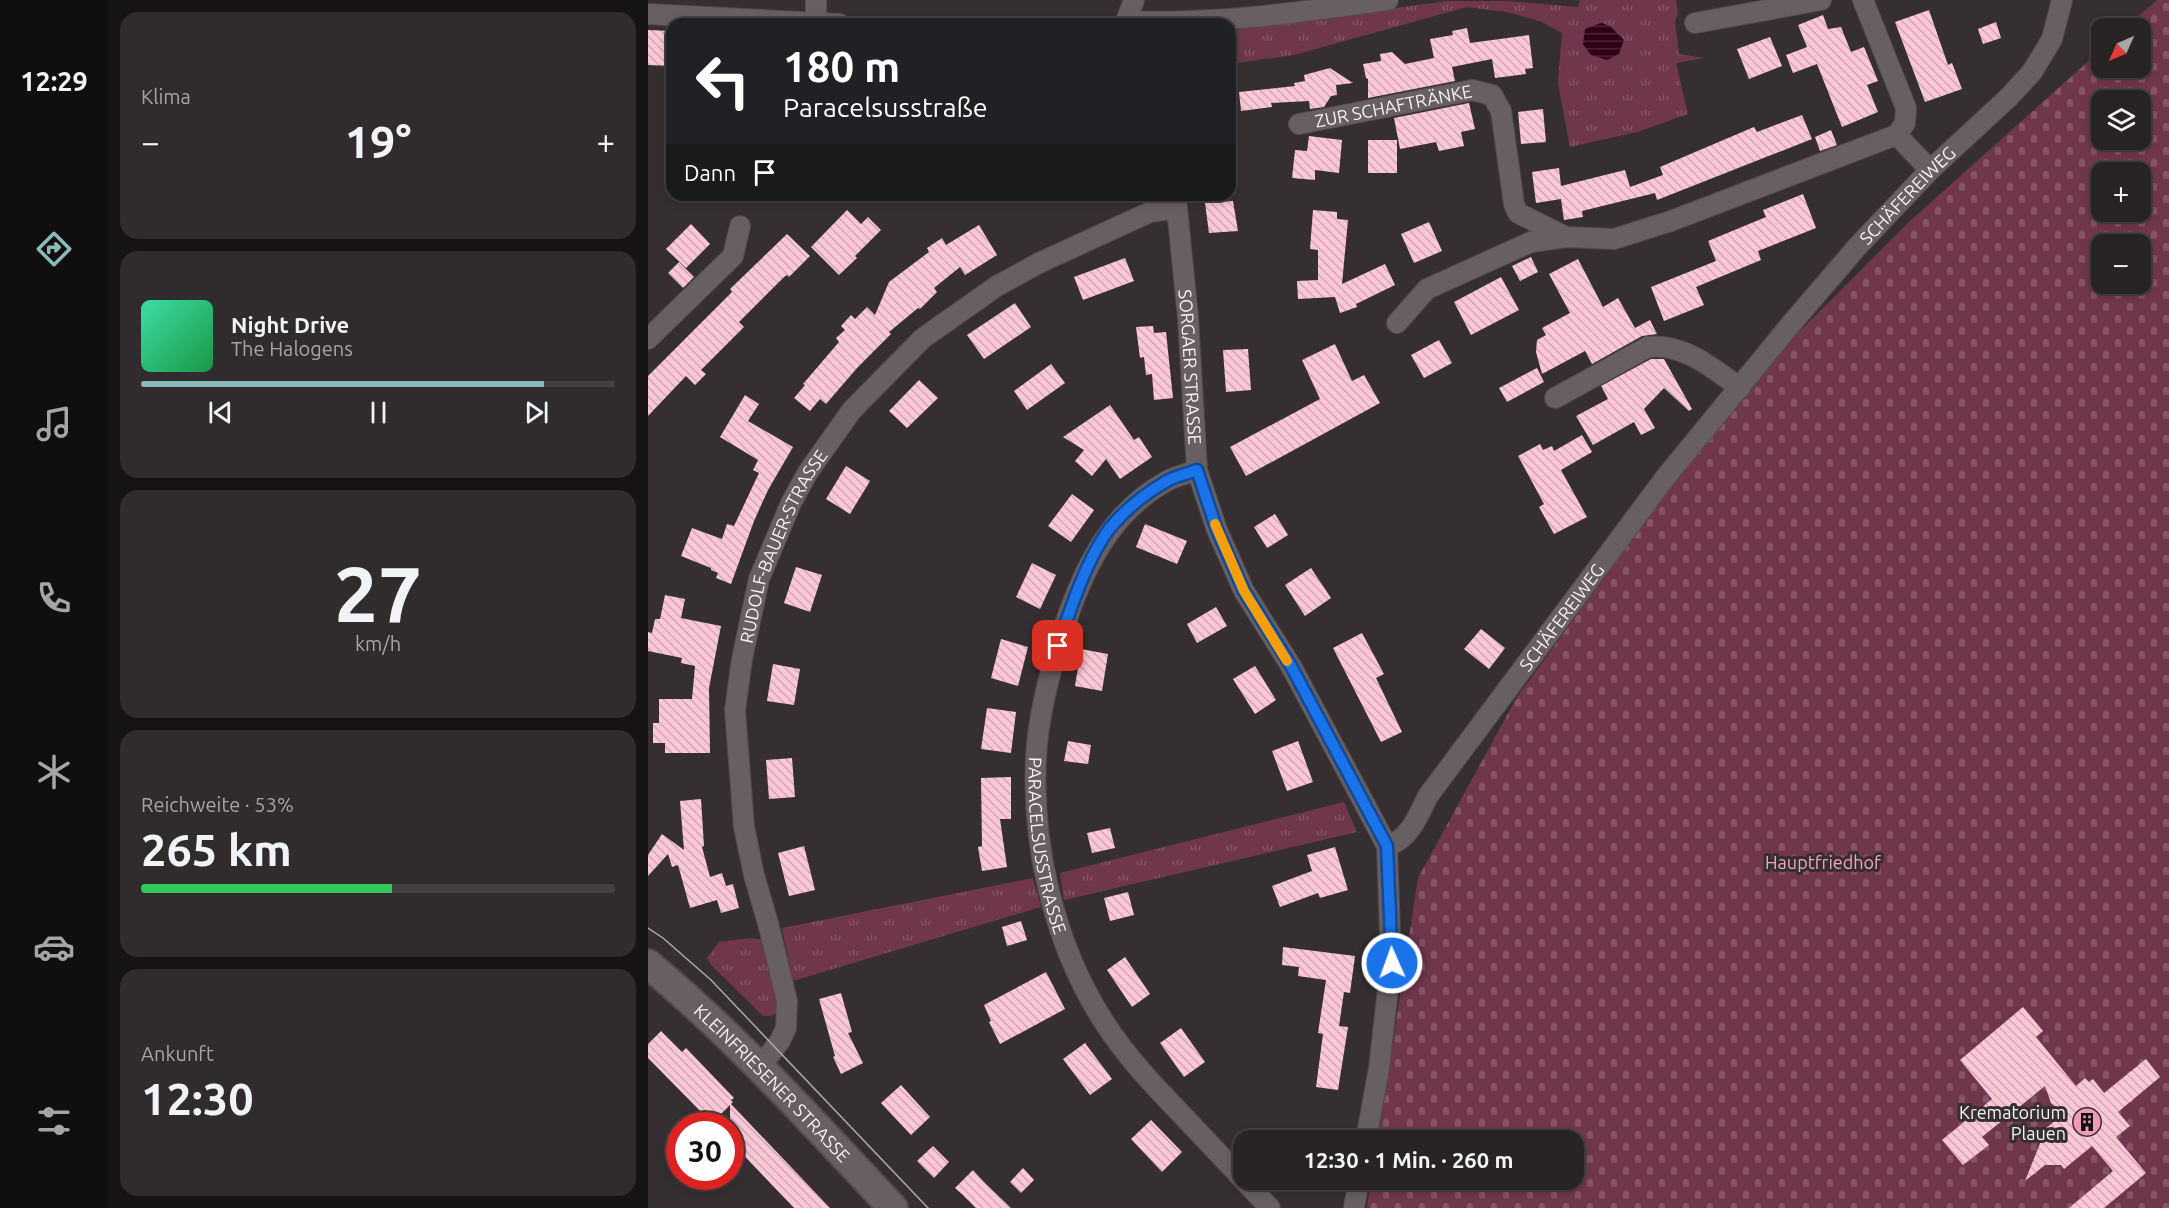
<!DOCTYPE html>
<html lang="de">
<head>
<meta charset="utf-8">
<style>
  :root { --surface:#282325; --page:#302b2d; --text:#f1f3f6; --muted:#a5a4a7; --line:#444042; --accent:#8bbbb9 }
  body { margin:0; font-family:Ubuntu,sans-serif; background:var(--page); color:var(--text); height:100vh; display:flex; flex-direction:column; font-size:22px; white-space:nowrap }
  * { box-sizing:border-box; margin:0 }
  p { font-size:20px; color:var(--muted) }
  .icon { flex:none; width:33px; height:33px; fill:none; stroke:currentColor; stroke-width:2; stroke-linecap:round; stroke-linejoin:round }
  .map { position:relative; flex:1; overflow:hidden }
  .drawer { display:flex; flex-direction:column; gap:12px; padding:12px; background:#161314; width:540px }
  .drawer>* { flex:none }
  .guide { position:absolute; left:18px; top:18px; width:570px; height:183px; border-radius:18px; box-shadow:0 3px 9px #0003,0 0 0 2px var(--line); background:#202124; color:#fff; overflow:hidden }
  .needle { width:39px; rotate:225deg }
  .buttons { position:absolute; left:1443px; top:18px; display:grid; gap:12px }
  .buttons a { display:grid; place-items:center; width:60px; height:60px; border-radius:12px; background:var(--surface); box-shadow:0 3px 9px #0003,0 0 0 2px var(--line); font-size:30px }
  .speed { position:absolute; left:18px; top:1112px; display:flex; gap:12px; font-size:30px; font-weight:700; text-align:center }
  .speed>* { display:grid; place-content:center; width:78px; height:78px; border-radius:50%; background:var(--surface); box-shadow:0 3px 9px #0003,0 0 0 2px var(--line); line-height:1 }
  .speed .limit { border:9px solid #d22; background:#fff; color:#111 }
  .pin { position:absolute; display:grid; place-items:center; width:51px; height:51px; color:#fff; margin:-26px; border-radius:12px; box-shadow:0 3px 9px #0006 }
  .me { position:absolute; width:66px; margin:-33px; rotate:358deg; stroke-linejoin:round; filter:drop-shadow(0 0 4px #0008) }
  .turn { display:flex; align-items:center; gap:21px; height:126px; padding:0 18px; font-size:27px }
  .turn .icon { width:78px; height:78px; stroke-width:2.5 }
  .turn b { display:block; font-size:42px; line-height:51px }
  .then { display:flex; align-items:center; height:57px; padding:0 18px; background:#0003; gap:12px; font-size:22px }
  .big { font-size:45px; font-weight:700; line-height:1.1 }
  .drawer .card { flex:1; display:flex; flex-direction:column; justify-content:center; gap:9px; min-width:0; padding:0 21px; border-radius:18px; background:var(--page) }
  .drawer .dial { align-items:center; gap:0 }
  .dial b { font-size:78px; line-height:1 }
  .song { display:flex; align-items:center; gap:18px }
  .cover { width:72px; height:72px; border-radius:9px; background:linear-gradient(135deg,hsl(160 70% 55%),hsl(140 70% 35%)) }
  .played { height:6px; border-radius:3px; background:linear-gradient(90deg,var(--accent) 85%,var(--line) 85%) }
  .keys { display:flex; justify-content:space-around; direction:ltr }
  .heat { display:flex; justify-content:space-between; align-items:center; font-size:33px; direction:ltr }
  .charge { height:9px; border-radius:4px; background:linear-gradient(90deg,#34c759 53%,var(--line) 0) }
  .trip { position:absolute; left:585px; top:1130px; width:351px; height:60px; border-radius:18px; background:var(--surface); box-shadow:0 3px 9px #0003,0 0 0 2px var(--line); font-weight:700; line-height:60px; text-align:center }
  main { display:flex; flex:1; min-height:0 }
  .dock { display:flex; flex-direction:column; width:108px; justify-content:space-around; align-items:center; background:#100e0f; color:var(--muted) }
  .dock .icon { width:42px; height:42px }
  .dock .current { color:var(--accent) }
  .dock b { font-size:27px; color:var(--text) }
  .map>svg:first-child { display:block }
</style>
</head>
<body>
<main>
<nav class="dock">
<b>12:29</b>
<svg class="icon current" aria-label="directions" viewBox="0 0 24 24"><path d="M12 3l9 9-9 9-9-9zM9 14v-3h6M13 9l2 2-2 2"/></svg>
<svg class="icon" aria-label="music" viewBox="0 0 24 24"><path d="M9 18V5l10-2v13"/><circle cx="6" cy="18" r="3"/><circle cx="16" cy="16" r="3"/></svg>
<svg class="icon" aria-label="phone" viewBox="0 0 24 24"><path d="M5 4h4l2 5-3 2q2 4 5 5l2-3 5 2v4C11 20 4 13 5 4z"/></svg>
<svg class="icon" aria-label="climate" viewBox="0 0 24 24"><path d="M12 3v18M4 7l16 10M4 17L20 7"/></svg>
<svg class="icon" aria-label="car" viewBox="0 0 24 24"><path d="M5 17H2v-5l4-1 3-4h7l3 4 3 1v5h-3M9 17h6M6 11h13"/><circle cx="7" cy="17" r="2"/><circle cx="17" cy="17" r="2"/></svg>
<svg class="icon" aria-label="filters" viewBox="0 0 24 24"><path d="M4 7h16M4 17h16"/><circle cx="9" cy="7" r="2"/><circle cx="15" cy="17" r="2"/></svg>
</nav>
<section class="drawer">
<div class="card"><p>Klima</p>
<div class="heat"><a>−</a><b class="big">19°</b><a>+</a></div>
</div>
<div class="card">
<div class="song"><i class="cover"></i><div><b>Night Drive</b><p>The Halogens</p></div></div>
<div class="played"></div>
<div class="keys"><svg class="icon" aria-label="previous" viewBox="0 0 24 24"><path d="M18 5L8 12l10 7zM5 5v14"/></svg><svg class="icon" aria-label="pause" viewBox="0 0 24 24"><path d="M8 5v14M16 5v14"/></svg><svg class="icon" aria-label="next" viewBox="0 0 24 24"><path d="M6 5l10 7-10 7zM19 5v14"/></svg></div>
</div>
<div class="card dial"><b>27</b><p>km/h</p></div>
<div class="card"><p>Reichweite · 53%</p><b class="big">265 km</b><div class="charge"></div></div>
<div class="card"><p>Ankunft</p><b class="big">12:30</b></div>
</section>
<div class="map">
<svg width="1521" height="1208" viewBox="0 0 1521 1208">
  <defs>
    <pattern id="grass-tufts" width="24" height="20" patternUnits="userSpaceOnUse" patternTransform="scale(1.5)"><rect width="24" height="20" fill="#70374c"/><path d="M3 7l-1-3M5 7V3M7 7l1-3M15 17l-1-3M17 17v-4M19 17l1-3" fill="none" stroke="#855466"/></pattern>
    <pattern id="cemetery-stones" width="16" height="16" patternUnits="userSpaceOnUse" patternTransform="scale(1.5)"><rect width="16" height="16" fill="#70374c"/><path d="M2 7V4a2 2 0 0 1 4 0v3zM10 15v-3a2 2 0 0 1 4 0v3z" fill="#855466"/></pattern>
    <pattern id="water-rules" width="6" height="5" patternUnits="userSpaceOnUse" patternTransform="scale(1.5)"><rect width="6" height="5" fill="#2f0015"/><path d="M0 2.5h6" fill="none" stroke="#4e2638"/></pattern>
    <pattern id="building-back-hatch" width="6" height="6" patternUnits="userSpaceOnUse" patternTransform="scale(1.5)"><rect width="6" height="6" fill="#fcc8d8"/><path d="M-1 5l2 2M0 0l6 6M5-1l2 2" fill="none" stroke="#d0a8b4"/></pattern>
  </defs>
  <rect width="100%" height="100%" fill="#362f31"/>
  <g fill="url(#grass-tufts)">
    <polygon points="932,0 1028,0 1030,14 1027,22 1031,54 1056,58 1028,63 1040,114 989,132 922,147 910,83 914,33 892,21 858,12 819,7 646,55 582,64 582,30 800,1 859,1 930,7"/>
    <polygon points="696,802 709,832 416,900 412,873"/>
    <polygon points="385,878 393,907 145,981 134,928"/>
    <polygon points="104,938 114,940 133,1000 131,1012 123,1016 115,1016 63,965 59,958 71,942"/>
  </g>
  <path fill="url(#cemetery-stones)" fill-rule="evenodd" d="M1509 0H1521V1208H719L723 1179H926V1140H730L770 878 869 697 1019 491 1144 339 1261 222 1453 50 1454 68H1492V28H1477ZM1454 100H1492V140H1454ZM1454 172H1492V212H1454ZM1454 244H1492V284H1454Z"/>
  <polygon fill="url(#water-rules)" points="953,23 962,26 976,40 971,54 959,60 943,55 935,44 937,29"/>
  <g fill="url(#building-back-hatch)">
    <polygon points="1281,10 1300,65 1304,63 1314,89 1277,102 1247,22"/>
    <polygon points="1175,15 1180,29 1193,27 1203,52 1216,47 1230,81 1219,85 1230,112 1194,127 1169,64 1145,73 1138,55 1159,47 1150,25"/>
    <polygon points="1348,22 1353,38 1335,44 1330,29"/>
    <polygon points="819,28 822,43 881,35 885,68 877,69 878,74 847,78 844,59 804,67 807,81 720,98 720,79 718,78 715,64 733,61 732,54 744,52 757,64 786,58 782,39 805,35 804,31"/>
    <polygon points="0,30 24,31 24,66 0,65"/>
    <polygon points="1122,37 1134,66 1101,79 1089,49"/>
    <polygon points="682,68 705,83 688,85 689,95 683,96 676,107 662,109 661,101 623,103 624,107 593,111 591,92 647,86 646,83 657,81 656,75"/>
    <polygon points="821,103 827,129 813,132 816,146 791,151 788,142 752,149 746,118"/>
    <polygon points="895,109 898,142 873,144 870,112"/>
    <polygon points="1154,115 1164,139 1009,200 1007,193 934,211 935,217 916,220 913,199 888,203 884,172 911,168 913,186 977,170 982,187 1015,175 1012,167 1066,144 1106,127 1109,132"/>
    <polygon points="1183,130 1189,145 1172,151 1167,137"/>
    <polygon points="661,136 694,140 691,173 667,170 667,180 644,178 647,150 659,151"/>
    <rect x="720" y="140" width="29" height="33"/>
    <polygon points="1155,194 1168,228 1110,251 1113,260 1048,287 1056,305 1016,321 1003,287 1068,261 1060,241 1118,217 1115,210"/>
    <polygon points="585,201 590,231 561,233 557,203"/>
    <polygon points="199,210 213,224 220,217 233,230 207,256 209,258 191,275 163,247"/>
    <polygon points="665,210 689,212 689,219 700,220 694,284 737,264 747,285 708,304 709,307 692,313 687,297 650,299 649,281 670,280 670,250 662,249"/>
    <polygon points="781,222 794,251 766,263 753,234"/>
    <polygon points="43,224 62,244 38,268 18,249"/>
    <polygon points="331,225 349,255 317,275 312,267 286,288 289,292 272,309 270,308 241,332 243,334 209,368 178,404 172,399 162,411 146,398 157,385 155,384 191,342 188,338 197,330 193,326 203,315 207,319 219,307 227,315 241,282 281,252 279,248 294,238 298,245"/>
    <polygon points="139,234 162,256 141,277 139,275 136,277 91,322 96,327 53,370 58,374 47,385 38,376 0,416 0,376 84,292 82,289"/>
    <polygon points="883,257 890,272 872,281 864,266"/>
    <polygon points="477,258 486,281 435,300 426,277"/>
    <polygon points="930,259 955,307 970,298 987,328 1002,320 1009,334 994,336 944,364 937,351 894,374 888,352 889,340 898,335 894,328 922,313 901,274"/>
    <polygon points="31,262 46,277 35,288 20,273"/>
    <polygon points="853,277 871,310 823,335 806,302"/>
    <polygon points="367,303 383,327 336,359 319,335"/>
    <polygon points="505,326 506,333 518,332 525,398 506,400 504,374 498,375 496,357 492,358 488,327"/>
    <polygon points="791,340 804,363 776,378 763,355"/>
    <polygon points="687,344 704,381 716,375 732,403 598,476 582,447 672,399 654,360"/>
    <polygon points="600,349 603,390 578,392 575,350"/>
    <polygon points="1003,359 1016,359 1044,409 1041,411 1016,388 996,409 1007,428 993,435 986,422 945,445 928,416 960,399 953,386"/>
    <polygon points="403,364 417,383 379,410 366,391"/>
    <polygon points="889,368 896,382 859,402 851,388"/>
    <polygon points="271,380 290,398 259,428 241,411"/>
    <polygon points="97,395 111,404 100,421 145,447 120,490 106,521 83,584 68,578 70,573 63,570 63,568 33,556 44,528 74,539 79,524 86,526 111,473 105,470 110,460 72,437"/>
    <polygon points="462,405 486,440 491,437 504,457 472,479 458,459 444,476 427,461 436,450 415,437"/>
    <polygon points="934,435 944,452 913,470 939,517 906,534 891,507 896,504 870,456 892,444 895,450 904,446 906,451"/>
    <polygon points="198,466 222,481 202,514 178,499"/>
    <polygon points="424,494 446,510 423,542 400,526"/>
    <polygon points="627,514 640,535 619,548 606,527"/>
    <polygon points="497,524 539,541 529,564 488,547"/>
    <polygon points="384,563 408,575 392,609 368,597"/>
    <polygon points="148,567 174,575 162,612 136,603"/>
    <polygon points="663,568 683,598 657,616 637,585"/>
    <polygon points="17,595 37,599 33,618 73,626 61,688 62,753 17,753 17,743 5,743 5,723 11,723 11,699 44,699 47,666 33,663 34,658 0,651 0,632 4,633 7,619 12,619"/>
    <polygon points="568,607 579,626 549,643 539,624"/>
    <polygon points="833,629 857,648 841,669 816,649"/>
    <polygon points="714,633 736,674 728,678 754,732 733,742 685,648"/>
    <polygon points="353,639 380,647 370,686 343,678"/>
    <polygon points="433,649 460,654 454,691 427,686"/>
    <polygon points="125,664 152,669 146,705 119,701"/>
    <polygon points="607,666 628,700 607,714 585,679"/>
    <polygon points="339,708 368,712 363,753 333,749"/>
    <polygon points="420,741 443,745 440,764 416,761"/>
    <polygon points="650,741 665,782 639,791 624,751"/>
    <polygon points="144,758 147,797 121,799 118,760"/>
    <polygon points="363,777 363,819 352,819 359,867 334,871 330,847 334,846 333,778"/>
    <polygon points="53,799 56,846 54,847 62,877 74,873 78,886 85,884 91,908 73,913 69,900 42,908 30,865 24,867 20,854 0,876 0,855 14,834 36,850 32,801"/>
    <polygon points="462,828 467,848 444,853 439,833"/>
    <polygon points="156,846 167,890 141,896 130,853"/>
    <polygon points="687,847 700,890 672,898 670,893 632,907 624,886 664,871 659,855"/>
    <polygon points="480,892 486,915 462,921 456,898"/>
    <polygon points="373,921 379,940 359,946 354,927"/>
    <polygon points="635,947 707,956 702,993 696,992 691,1026 700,1027 690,1090 668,1087 675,1034 670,1033 678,980 650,976 651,967 634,965"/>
    <polygon points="477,957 502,994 484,1007 459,970"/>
    <polygon points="398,972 417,1009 352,1044 341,1022 343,1021 336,1005"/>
    <polygon points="193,993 204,1032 200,1033 215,1063 193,1074 185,1057 187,1056 171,999"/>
    <polygon points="1375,1007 1395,1031 1388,1037 1428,1086 1437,1078 1441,1082 1445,1079 1456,1093 1498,1059 1512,1077 1470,1112 1482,1126 1468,1137 1498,1173 1456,1208 1421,1208 1465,1171 1444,1146 1416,1169 1413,1165 1397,1165 1377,1181 1393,1141 1389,1136 1416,1113 1403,1103 1397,1086 1334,1137 1341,1145 1315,1165 1294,1140 1344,1099 1312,1060"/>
    <polygon points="533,1028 557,1062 536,1077 512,1043"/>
    <polygon points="13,1031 34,1052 38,1048 86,1098 83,1100 85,1102 83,1104 182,1208 146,1208 82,1141 82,1105 64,1123 0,1058 0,1044"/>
    <polygon points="437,1043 464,1079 442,1095 415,1059"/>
    <polygon points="253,1085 282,1117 263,1135 233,1103"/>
    <polygon points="503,1120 534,1152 514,1172 483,1139"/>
    <polygon points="285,1146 301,1162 286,1178 269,1161"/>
    <polygon points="375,1168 386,1180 373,1193 362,1182"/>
    <polygon points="325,1170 336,1182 363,1208 328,1208 315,1195 307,1188"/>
  </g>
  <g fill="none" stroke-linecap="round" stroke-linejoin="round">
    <g stroke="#524b4d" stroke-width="22">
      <g id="street">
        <polyline points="1215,0 1258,108 1257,123 1249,135"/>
        <polyline points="0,14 191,24"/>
        <path d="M478 21C566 25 653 12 740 0"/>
        <polyline points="168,23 168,0"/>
        <polyline points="1047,23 1173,0"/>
        <polyline points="477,24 486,0"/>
        <path id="s1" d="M651 124 824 90 844 95 853 111 866 204 870 213 918 237"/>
        <path id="s2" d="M526 197 529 208 540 317 549 470 569 530 596 591 643 666 739 846 743 963 731 1068 718 1140"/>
        <polyline points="749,323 779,289 883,242 918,237 966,239 1023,221 1235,140 1249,135 1282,170"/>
        <polyline points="0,339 85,256 92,226"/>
        <path d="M907 398 1000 347C1034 342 1066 369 1092 388"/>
        <path id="s3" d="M549 470C539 474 528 476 519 481 464 511 438 564 418 621 405 660 393 703 389 744 381 838 405 943 456 1022 479 1058 509 1089 538 1119 566 1149 594 1178 622 1208"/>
        <path id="s4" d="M739 846C762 839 770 816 780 796L1017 478 1143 324 1209 247 1282 170 1360 98 1384 72 1404 39 1414 0"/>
        <path id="s5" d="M112 1067 132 1041 138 1028 139 1001 121 927 106 875 96 827 87 710 94 659 111 579 143 503 160 472 204 410 275 338 349 286 391 263 502 212 529 208"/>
        <polyline points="706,1208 711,1179"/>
      </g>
    </g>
    <g stroke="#524b4d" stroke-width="32">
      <g id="secondary">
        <path id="s6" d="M0 964C89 1038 166 1124 245 1208"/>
      </g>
    </g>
    <use href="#street" stroke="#685f62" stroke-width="20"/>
    <use href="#secondary" stroke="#685f62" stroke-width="28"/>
    <polyline stroke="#aea8aa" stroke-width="1.5" points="0,928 15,938 63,980 280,1208"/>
  </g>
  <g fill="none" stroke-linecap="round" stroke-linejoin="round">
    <g stroke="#114b97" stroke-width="15">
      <path id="route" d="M410 646C422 610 439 558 462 528 477 510 498 493 519 481 527 476 539 474 549 470L569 530 596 591 643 666 739 846 744 963"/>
    </g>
    <use href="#route" stroke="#1a73e8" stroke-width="10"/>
    <polyline stroke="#f59e0b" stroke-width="10" points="567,524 596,591 639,661"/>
  </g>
  <defs>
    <g id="building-disc" transform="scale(1.5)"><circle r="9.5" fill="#f09ab7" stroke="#362f31"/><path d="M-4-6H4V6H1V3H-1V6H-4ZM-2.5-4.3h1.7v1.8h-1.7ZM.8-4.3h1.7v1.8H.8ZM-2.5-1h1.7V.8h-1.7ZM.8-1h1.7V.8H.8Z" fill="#111"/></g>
  </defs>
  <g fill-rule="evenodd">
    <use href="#building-disc" x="1439" y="1122"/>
  </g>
  <g text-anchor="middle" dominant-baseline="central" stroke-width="6" stroke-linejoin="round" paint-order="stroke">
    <g font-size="18" fill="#f6f1f2" stroke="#362f31">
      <text stroke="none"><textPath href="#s1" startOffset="96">ZUR SCHAFTRÄNKE</textPath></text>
      <text stroke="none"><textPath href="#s4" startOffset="836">SCHÄFEREIWEG</textPath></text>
      <text stroke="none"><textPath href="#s2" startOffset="171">SORGAER STRASSE</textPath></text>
      <text stroke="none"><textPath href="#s5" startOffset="543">RUDOLF-BAUER-STRASSE</textPath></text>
      <text stroke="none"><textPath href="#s4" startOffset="290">SCHÄFEREIWEG</textPath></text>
      <text stroke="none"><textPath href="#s3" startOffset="438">PARACELSUSSTRASSE</textPath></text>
      <text stroke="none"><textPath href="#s6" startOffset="172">KLEINFRIESENER STRASSE</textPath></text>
    </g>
    <g font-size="18" fill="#f7a2bf" stroke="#362f31">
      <text x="1175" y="862">Hauptfriedhof</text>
    </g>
    <g font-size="18" fill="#f6f1f2" stroke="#362f31" text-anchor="end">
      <text x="1418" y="1112">Krematorium<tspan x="1418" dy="21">Plauen</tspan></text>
    </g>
  </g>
</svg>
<div class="buttons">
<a><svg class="needle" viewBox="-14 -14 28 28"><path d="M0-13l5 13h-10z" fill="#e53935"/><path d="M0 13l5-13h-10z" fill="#a5a4a7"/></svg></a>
<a><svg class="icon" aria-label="layers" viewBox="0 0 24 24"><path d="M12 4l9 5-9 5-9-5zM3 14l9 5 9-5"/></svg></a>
<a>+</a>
<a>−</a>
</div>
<div class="speed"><div class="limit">30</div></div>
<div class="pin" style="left:410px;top:646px;background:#d93025"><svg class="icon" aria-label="arrive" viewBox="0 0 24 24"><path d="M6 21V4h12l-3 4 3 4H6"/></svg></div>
<svg class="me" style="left:744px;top:963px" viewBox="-20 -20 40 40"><circle r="17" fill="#1a73e8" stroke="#fff" stroke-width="3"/><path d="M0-11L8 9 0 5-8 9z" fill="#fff"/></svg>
<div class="trip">12:30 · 1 Min. · 260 m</div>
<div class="guide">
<div class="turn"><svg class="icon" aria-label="left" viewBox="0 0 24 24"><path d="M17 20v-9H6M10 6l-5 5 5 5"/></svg><div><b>180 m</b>Paracelsusstraße</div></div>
<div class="then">Dann<svg class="icon" aria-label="arrive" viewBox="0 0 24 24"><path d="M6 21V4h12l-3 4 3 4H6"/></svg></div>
</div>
</div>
</main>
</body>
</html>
